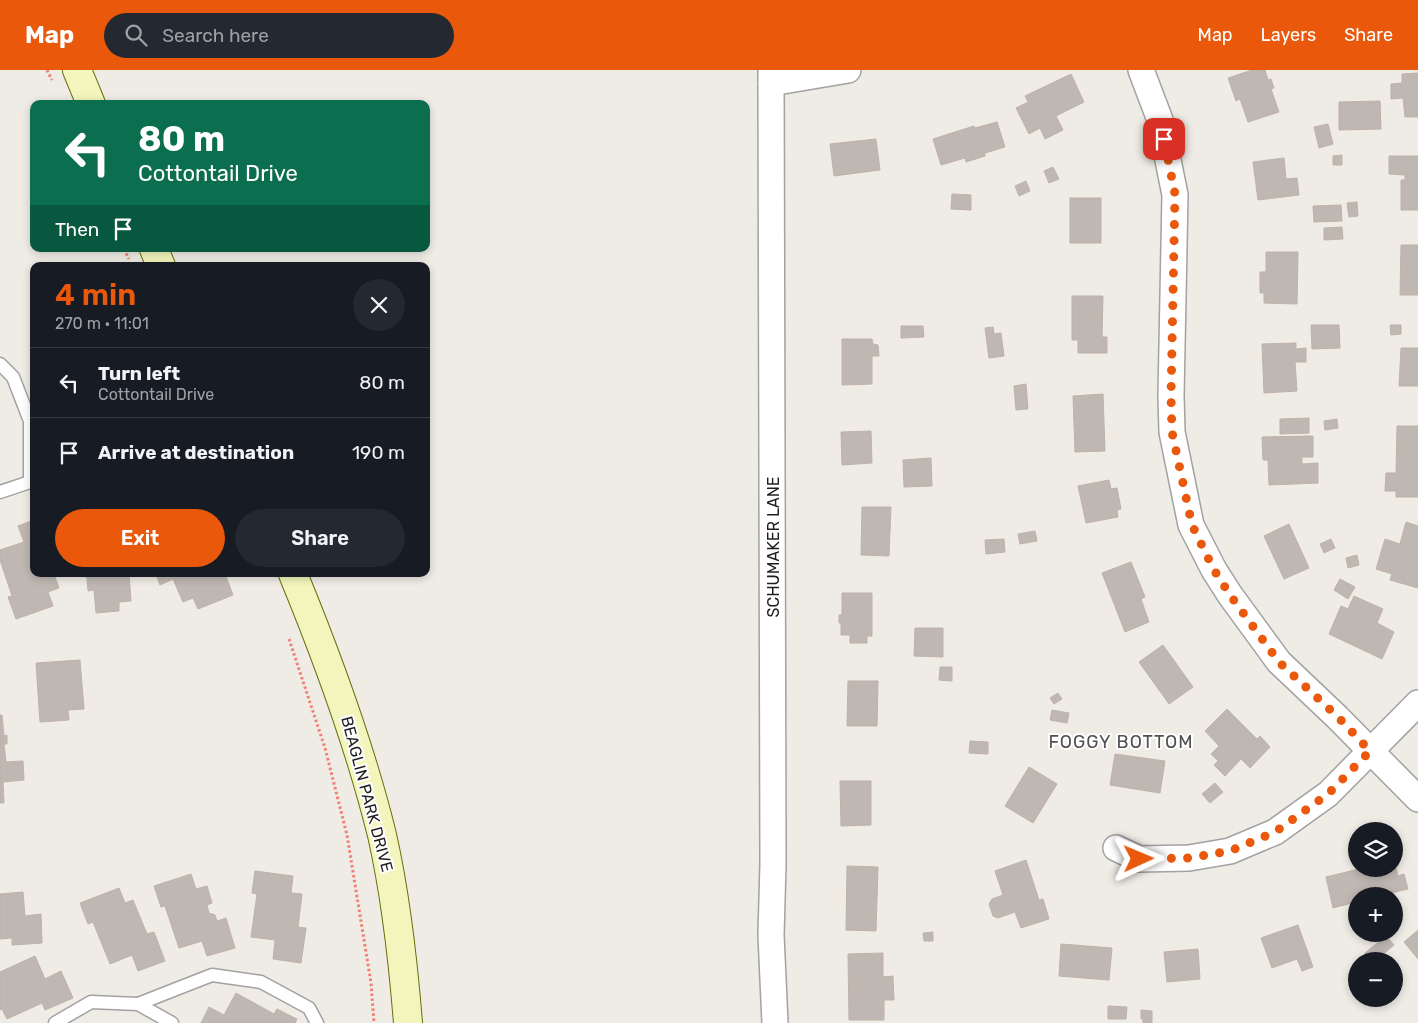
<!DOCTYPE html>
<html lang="en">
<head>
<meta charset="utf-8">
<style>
	body { margin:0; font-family:Rubik,sans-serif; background:#242831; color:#f1f3f6; height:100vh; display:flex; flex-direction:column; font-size:19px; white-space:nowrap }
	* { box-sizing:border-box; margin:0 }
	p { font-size:16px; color:#9ea1a6 }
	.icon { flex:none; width:28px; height:28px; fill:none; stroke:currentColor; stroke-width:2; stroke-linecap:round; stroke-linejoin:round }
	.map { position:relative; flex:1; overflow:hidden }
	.details { position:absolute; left:30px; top:192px; width:400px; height:315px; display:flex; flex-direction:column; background:#171b24; border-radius:10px; box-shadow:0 2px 8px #0003 }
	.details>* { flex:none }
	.banner { position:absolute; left:30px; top:30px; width:400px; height:152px; border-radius:10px; box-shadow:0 2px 8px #0003; background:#0b6e4f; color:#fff; overflow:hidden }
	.buttons { position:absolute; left:1348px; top:752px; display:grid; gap:10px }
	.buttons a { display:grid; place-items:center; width:55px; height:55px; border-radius:50%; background:#171b24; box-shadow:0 2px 8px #0003; font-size:25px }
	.pin { position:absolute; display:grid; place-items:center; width:42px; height:42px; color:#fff; margin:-21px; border-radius:10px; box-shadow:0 2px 8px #0006 }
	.me { position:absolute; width:55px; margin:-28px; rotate:89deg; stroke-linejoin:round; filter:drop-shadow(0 0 4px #0008) }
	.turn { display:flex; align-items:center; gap:18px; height:105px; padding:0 25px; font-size:22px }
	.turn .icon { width:65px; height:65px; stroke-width:2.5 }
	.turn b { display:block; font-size:35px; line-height:42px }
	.then { display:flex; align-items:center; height:48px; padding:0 25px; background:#0003; gap:10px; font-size:19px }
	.round { display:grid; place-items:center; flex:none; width:52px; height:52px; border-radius:26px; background:#242831 }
	.summary { display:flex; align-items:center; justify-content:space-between; height:85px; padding:0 25px }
	h1 { font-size:30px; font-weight:600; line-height:38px; color:#ea580c }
	.primary-button { display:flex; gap:10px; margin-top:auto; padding:10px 25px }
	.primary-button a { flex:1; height:58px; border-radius:30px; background:#ea580c; color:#fff; font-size:20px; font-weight:600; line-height:58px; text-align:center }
	.primary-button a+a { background:#242831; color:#f1f3f6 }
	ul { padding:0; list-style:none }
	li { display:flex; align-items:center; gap:15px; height:70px; padding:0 25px; border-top:1px solid #363941 }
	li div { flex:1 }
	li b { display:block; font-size:19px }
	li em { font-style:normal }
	header { display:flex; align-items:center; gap:30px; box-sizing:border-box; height:70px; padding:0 25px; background:#ea580c; color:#fff }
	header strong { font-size:24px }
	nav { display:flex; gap:28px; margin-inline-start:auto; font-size:18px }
	.search { width:350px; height:45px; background:#242831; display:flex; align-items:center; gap:12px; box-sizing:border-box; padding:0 18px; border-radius:28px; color:#9ea1a6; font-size:19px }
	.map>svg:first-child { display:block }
</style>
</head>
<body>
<header>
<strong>Map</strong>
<div class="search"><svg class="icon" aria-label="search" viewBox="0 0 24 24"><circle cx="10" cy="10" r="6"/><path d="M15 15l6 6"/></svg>Search here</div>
<nav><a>Map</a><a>Layers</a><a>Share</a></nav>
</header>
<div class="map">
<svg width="1418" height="953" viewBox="0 0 1418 953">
	<rect width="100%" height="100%" fill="#efebe5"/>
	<g fill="#bfb7b2" stroke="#bfb2a8">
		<polygon points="1252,0 1265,0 1268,10 1271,9 1274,18 1271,19 1279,42 1248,52 1240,29 1236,31 1228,8"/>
		<polygon points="1418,3 1418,47 1405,47 1403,28 1391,29 1391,14 1402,13 1402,4"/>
		<polygon points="1071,4 1084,32 1056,46 1063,60 1045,69 1040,58 1029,64 1016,38 1028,32 1025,26"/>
		<polygon points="1380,31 1381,59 1339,60 1339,32"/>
		<polygon points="997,52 1005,77 985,83 985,86 966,92 965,88 941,95 933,69 974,56 975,58"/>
		<polygon points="1328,54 1333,74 1319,78 1314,57"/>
		<polygon points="876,69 880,100 834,106 830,74"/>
		<polygon points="1342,85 1342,95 1333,95 1333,86"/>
		<polygon points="1389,86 1418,86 1418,140 1401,140 1401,110 1405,110 1405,105 1389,104"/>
		<polygon points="1284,88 1286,109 1297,108 1299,125 1258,130 1253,92"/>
		<polygon points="1053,97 1059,109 1049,113 1044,101"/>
		<polygon points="1026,111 1030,121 1019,126 1015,116"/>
		<polygon points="952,124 971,125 971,140 951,139"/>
		<rect x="1070" y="128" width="31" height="45"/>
		<polygon points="1357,132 1358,146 1349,147 1347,133"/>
		<polygon points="1341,135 1342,151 1314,152 1313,136"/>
		<polygon points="1342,157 1343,169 1324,170 1324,158"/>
		<polygon points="1401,175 1418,175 1418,225 1400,225"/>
		<polygon points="1266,182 1298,182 1297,234 1264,233 1264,223 1260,223 1260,202 1266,202"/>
		<polygon points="1072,226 1103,226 1102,267 1107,267 1107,283 1078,283 1078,270 1072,270"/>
		<polygon points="1311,255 1339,255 1340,278 1312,279"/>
		<polygon points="1390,255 1401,255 1401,264 1391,265"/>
		<polygon points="901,256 923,256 924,267 901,268"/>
		<polygon points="993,257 994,264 1001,263 1004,286 989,288 985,258"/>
		<polygon points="842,269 872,269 873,274 878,275 879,286 872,286 872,314 842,315"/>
		<polygon points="1296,273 1296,279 1306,278 1306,292 1295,292 1297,321 1264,323 1262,274"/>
		<polygon points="1401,278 1418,278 1418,316 1399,316"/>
		<polygon points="1026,314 1028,339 1016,340 1014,316"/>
		<polygon points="1103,324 1105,381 1075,382 1073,326"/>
		<polygon points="1309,348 1309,363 1280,364 1280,349"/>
		<polygon points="1337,349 1338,358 1325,360 1324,351"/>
		<polygon points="1397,356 1418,356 1418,427 1396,427 1396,421 1385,421 1386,403 1396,403"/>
		<polygon points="871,361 872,393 842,395 841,362"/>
		<polygon points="1313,366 1313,387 1302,387 1302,394 1318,393 1318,413 1269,415 1268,390 1263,390 1262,367"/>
		<polygon points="931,388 932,416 904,417 903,390"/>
		<polygon points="1109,410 1111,419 1117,418 1121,439 1117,440 1118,447 1086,453 1078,416"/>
		<polygon points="862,437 891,437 889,486 861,485"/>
		<polygon points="34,450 34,504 54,504 59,518 48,522 53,536 16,549 8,527 12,526 0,490 0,480 24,472 18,456"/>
		<polygon points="1406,452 1418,456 1418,518 1390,510 1392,504 1376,499 1385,469 1400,474"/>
		<polygon points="1289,454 1309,498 1284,509 1264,466"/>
		<polygon points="1035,461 1037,471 1020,474 1018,464"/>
		<polygon points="1004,469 1005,482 986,484 985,470"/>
		<polygon points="1331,469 1335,478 1324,483 1320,474"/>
		<polygon points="1357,485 1359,495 1348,498 1346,488"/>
		<polygon points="1131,492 1145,527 1141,529 1149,552 1125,562 1102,503"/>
		<polygon points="84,504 129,504 131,531 119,532 119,541 96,543 94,520 88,521 87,507 85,507"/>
		<polygon points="156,504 225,504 233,525 198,539 193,528 183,532 173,509 160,515"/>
		<polygon points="1340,509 1355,517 1348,529 1334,520"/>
		<polygon points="842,523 872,523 872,566 867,566 867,573 850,573 850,565 841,565 841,553 839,553 839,545 842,545"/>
		<polygon points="1354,526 1383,539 1377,553 1394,562 1382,589 1329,564 1341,536 1348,539"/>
		<polygon points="915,558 943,558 943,587 914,586"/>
		<polygon points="1163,575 1193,617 1169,634 1139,592"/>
		<polygon points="80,590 84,639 68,640 69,650 40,652 36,593"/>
		<polygon points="940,597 952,597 952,611 939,610"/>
		<polygon points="848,611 878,611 877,656 847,656"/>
		<polygon points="1058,623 1062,629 1054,634 1050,628"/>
		<polygon points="1227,639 1257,669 1260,666 1270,677 1250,698 1241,689 1225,706 1214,695 1218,691 1211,684 1219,676 1205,661"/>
		<polygon points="1052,640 1069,643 1067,653 1050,650"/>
		<polygon points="0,645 2,645 4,666 7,665 7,674 4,674 6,692 23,691 24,710 3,712 4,733 0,733"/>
		<polygon points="970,671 988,672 988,684 969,683"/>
		<polygon points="1115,684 1165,691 1160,723 1110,715"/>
		<polygon points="1029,697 1057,714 1033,753 1005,736"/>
		<polygon points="840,711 871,711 871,755 841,756"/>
		<polygon points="1215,713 1223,722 1210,733 1202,724"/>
		<polygon points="1026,790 1039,830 1043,829 1049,849 1021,858 1015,842 998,848 993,846 989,834 992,829 1003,825 995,801"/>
		<polygon points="1394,790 1398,806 1404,804 1408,819 1379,826 1356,826 1356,832 1333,838 1326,807 1359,799 1394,799"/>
		<polygon points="847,796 878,797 876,861 846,860"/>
		<polygon points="255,801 293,806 291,823 302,824 298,857 306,858 301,893 273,889 275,870 251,867 257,824 252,823"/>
		<polygon points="191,804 196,819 207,816 212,833 207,835 209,843 215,845 217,851 226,848 235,878 207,886 202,871 179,878 165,836 161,837 154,816"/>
		<polygon points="119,818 125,833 133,830 147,864 154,862 165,891 138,901 132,885 110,894 93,852 88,854 80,833"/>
		<polygon points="23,822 25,846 41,844 42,873 12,875 12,868 0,869 0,824"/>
		<polygon points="1298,855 1313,897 1302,901 1297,889 1272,898 1261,868"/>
		<polygon points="1418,860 1418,889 1404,872"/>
		<polygon points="933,862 933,871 924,871 923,863"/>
		<polygon points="1386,866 1394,875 1375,891 1372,891 1365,883"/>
		<polygon points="1061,874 1112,878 1109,910 1059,906"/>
		<polygon points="1198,879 1200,909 1167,912 1164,882"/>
		<polygon points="883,883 883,907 893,906 894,930 884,930 884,950 849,950 848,884"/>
		<polygon points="35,886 45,909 61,901 73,928 45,940 42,933 7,949 2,939 0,940 0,902"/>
		<polygon points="236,923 274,944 277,939 297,949 295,953 201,953 209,937 224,945"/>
		<polygon points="1108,936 1127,937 1126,949 1108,949"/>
		<polygon points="1141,940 1152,941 1152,953 1143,953 1143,949 1141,949"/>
	</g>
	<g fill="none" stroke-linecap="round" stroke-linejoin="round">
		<g stroke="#a2a2a2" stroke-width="15">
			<g id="lane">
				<polyline points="0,294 13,307 30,351 30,412"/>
				<polyline points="0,422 30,412 34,413"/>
				<polyline points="138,934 212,905 261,912 309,938 317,953"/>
				<polyline points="55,953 91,932 138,934 172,953"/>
			</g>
		</g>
		<g stroke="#a2a2a2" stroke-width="28">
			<g id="street">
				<polyline points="771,0 773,794 771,865 775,953"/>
				<polyline points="1141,0 1160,50 1175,125 1171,326 1172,362 1191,455 1214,500 1230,525 1279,592 1337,647 1418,729"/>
				<polyline points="771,13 848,0"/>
				<polyline points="1116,778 1139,789 1189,788 1230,781 1275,762 1328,724 1418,633"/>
			</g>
		</g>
		<g stroke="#666f0c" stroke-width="30">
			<g id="secondary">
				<polyline points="77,0 91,34"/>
				<polyline points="154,179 161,196"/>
				<path d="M 293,504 C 328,589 360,676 382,765 C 396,827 403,890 408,953"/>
			</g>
		</g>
		<g stroke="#f17f74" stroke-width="3" stroke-dasharray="2.5 2.5" stroke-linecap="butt">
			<polyline points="47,0 52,10"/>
			<polyline points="124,179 129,189"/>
			<polyline points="289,569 325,678 347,765 371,913 374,953"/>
		</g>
		<use href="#lane" stroke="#fff" stroke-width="12"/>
		<use href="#street" stroke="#fff" stroke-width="25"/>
		<use href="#secondary" stroke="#f3f5bc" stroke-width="28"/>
	</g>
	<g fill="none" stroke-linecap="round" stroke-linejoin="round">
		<polyline stroke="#ea580c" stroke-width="9" stroke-dasharray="0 16.2" points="1139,789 1189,788 1230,781 1275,762 1328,724 1370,681 1338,647 1279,592 1230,525 1214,500 1192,455 1172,362 1171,326 1175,124 1164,69"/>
	</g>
	<g text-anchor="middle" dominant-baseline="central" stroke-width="4" stroke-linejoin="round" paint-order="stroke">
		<g font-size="16" fill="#1e1e1e" stroke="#fff">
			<text transform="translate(773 477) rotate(-90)">SCHUMAKER LANE</text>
			<text transform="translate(367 724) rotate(75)">BEAGLIN PARK DRIVE</text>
		</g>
		<g font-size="18" letter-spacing="1" fill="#515151" stroke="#fff">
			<text x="1121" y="672">FOGGY BOTTOM</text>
		</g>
	</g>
</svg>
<div class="buttons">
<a><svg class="icon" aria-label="layers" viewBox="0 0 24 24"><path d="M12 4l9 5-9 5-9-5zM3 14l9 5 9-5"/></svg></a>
<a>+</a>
<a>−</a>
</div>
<div class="pin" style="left:1164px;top:69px;background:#d93025"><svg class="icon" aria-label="arrive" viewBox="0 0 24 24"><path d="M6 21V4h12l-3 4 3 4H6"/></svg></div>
<svg class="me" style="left:1139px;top:789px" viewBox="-20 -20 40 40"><path d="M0-17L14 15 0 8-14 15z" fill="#ea580c" stroke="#fff" stroke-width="4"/></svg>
<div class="banner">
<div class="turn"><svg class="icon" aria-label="left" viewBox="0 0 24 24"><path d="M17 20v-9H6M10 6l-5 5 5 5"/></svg><div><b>80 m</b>Cottontail Drive</div></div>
<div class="then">Then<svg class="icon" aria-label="arrive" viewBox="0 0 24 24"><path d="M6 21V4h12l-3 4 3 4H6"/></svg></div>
</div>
<section class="details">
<div class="summary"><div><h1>4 min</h1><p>270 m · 11:01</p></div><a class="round"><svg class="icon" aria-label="close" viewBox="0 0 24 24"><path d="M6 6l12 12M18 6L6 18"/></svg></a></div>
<ul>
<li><svg class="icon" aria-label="left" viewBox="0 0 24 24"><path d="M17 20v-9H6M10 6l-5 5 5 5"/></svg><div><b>Turn left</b><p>Cottontail Drive</p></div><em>80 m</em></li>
<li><svg class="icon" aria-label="arrive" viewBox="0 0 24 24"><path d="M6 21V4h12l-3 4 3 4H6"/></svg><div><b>Arrive at destination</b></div><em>190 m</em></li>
</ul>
<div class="primary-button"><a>Exit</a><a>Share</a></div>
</section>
</div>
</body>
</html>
